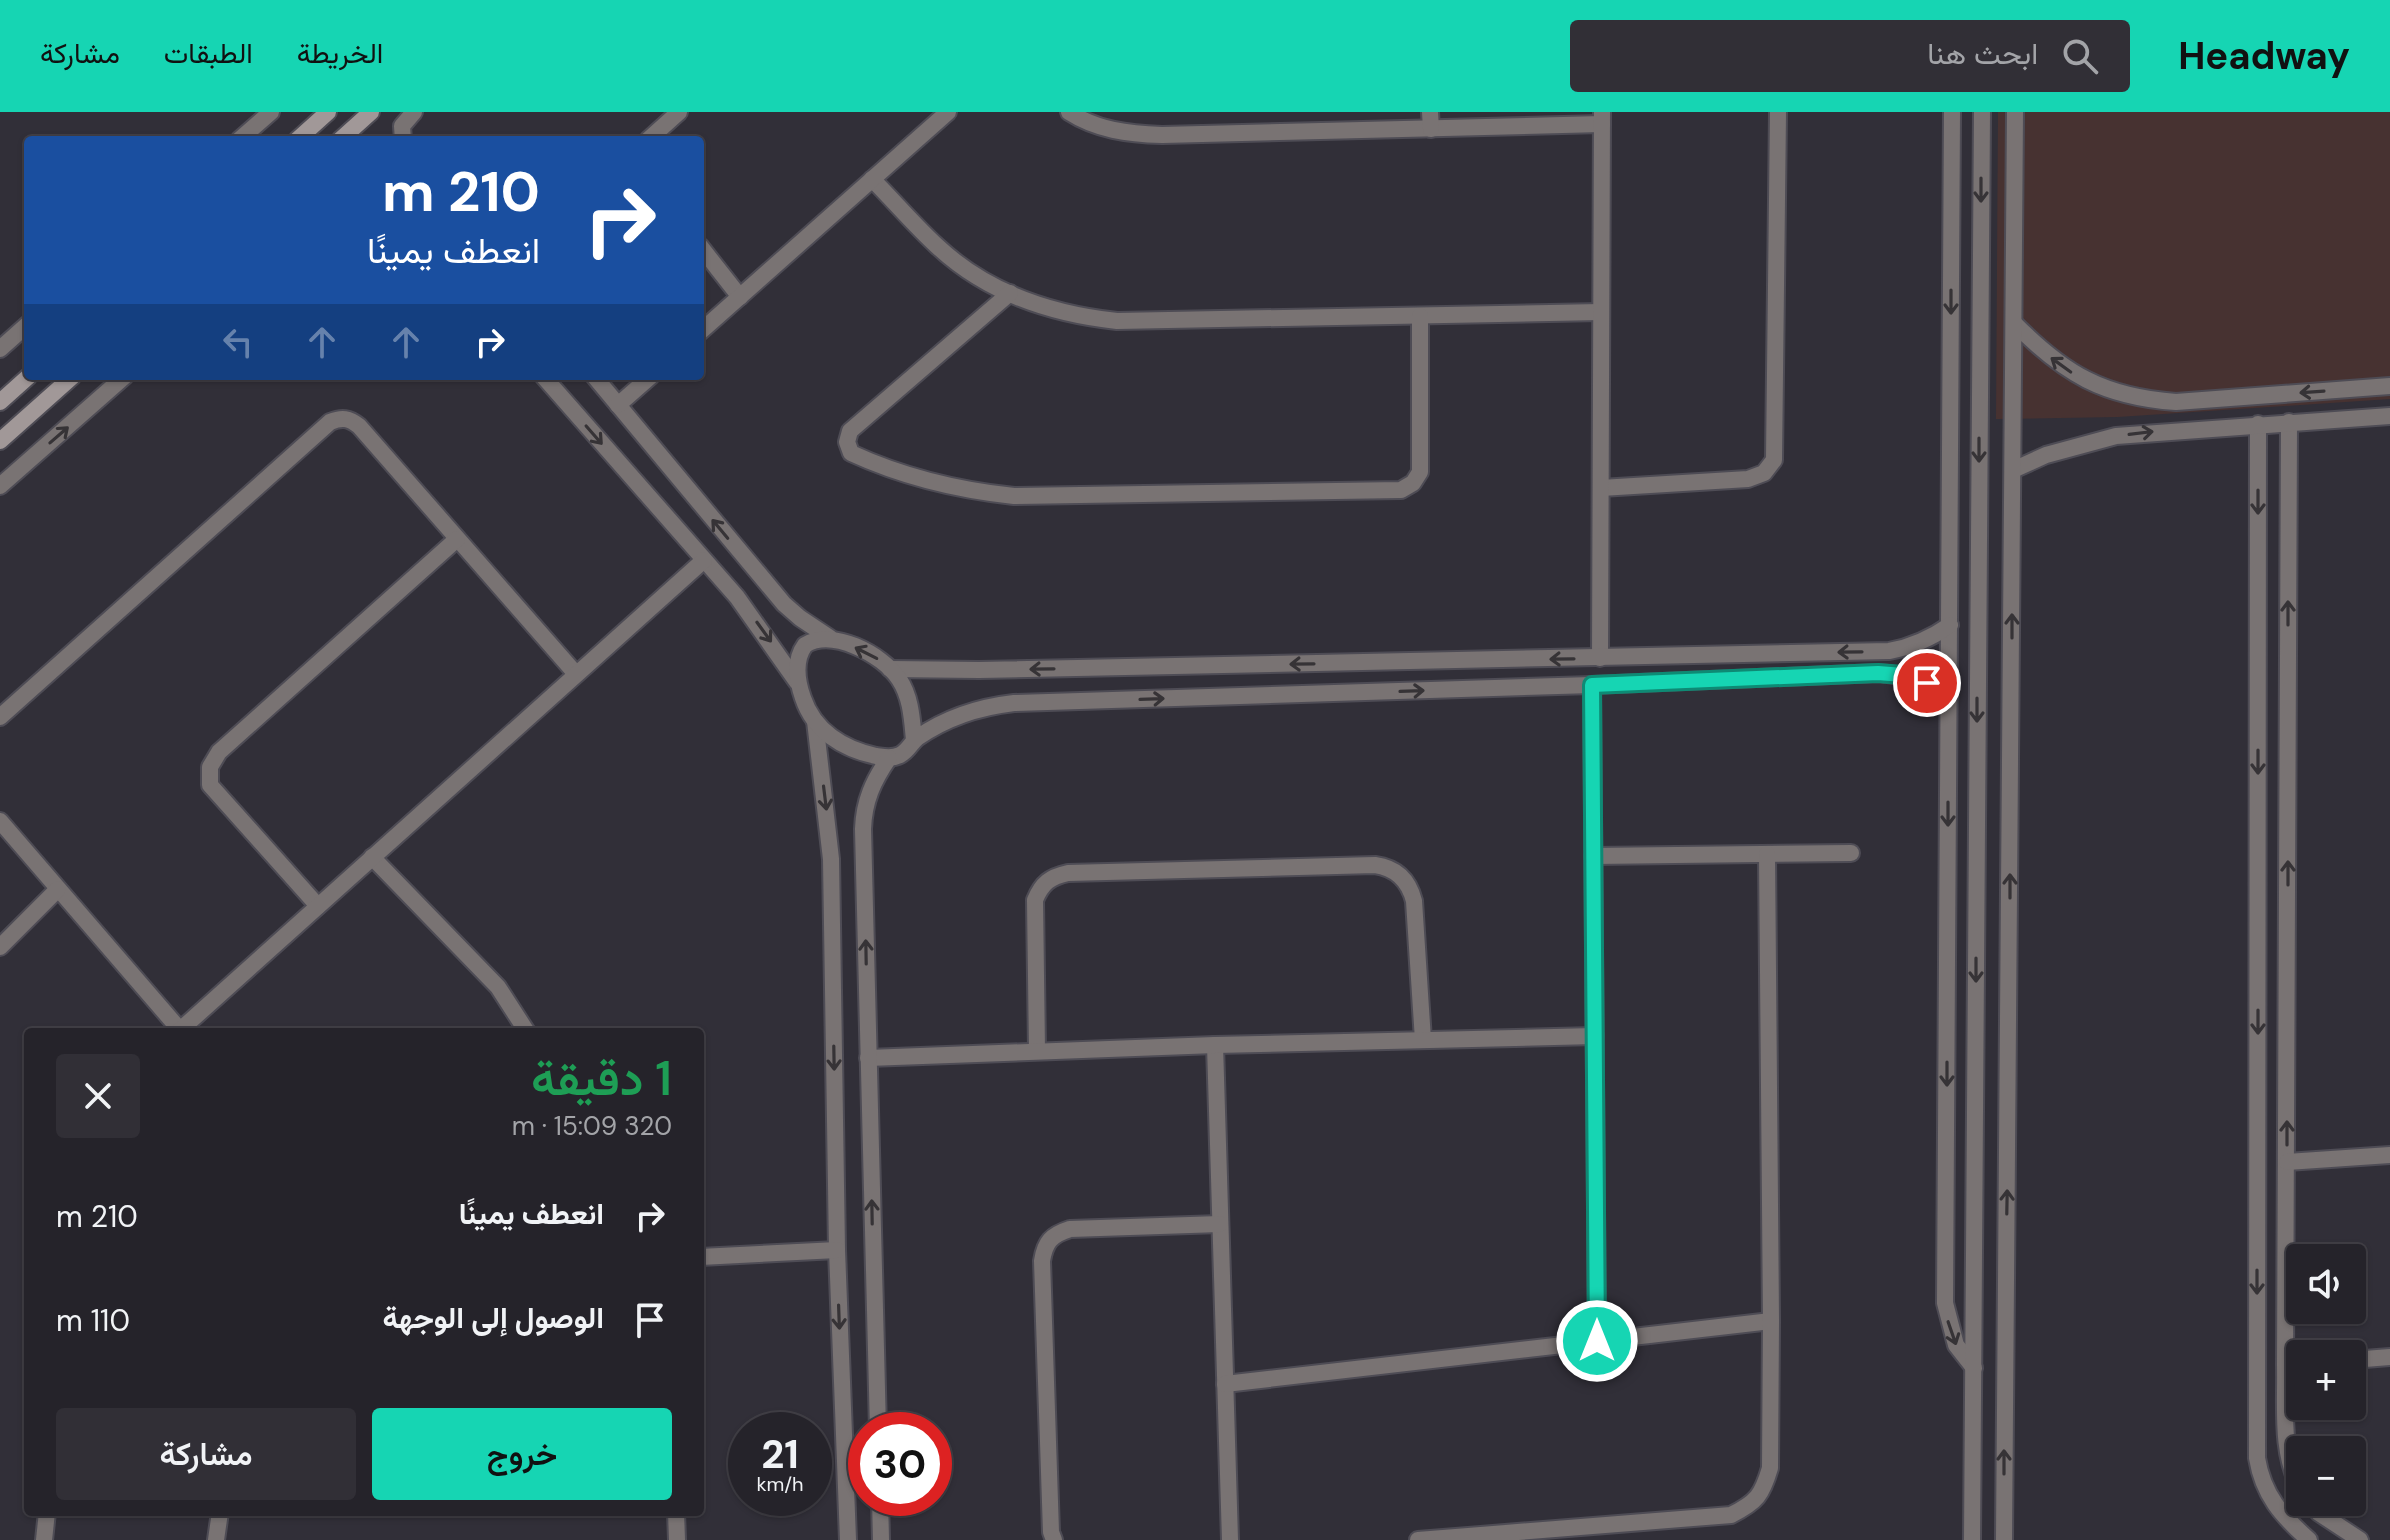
<!DOCTYPE html>
<html lang="ar">
<head>
<meta charset="utf-8">
<style>
	body { margin:0; font-family:"DM Sans",Vazirmatn,sans-serif; background:#312f36; color:#f1f3f6; direction:rtl; height:100vh; display:flex; flex-direction:column; font-size:30px; white-space:nowrap }
	* { box-sizing:border-box; margin:0 }
	p { font-size:26px; color:#a3a4a8 }
	.icon { flex:none; width:44px; height:44px; fill:none; stroke:currentColor; stroke-width:2; stroke-linecap:round; stroke-linejoin:round }
	.map { position:relative; flex:1; overflow:hidden; direction:ltr }
	.panel { position:absolute; left:24px; top:916px; width:680px; height:488px; display:flex; flex-direction:column; background:#25232a; border-radius:8px; box-shadow:0 2px 6px #0004,0 0 0 2px #424047; direction:rtl }
	.panel>* { flex:none }
	.top-card { position:absolute; left:24px; top:24px; width:680px; height:244px; border-radius:8px; box-shadow:0 2px 6px #0004,0 0 0 2px #424047; direction:rtl; background:#1a4fa0; color:#fff; overflow:hidden }
	.tools { position:absolute; left:2286px; top:1132px; display:grid; gap:16px }
	.tools a { display:grid; place-items:center; width:80px; height:80px; border-radius:8px; background:#25232a; box-shadow:0 2px 6px #0004,0 0 0 2px #424047; font-size:40px }
	.speed { position:absolute; left:728px; top:1300px; display:flex; gap:16px; font-size:40px; font-weight:700; text-align:center }
	.speed>* { display:grid; place-content:center; width:104px; height:104px; border-radius:50%; background:#25232a; box-shadow:0 2px 6px #0004,0 0 0 2px #424047; line-height:1 }
	.speed small { font-size:20px; font-weight:400 }
	.speed .limit { border:12px solid #d22; background:#fff; color:#111 }
	.pin { position:absolute; display:grid; place-items:center; width:68px; height:68px; color:#fff; margin:-34px; border:4px solid #fff; border-radius:50%; box-shadow:0 2px 8px #0007 }
	.me { position:absolute; width:88px; margin:-44px; rotate:0deg; stroke-linejoin:round; filter:drop-shadow(0 0 6px #0008) }
	.turn { display:flex; align-items:center; gap:28px; height:168px; padding:0 32px; font-size:36px }
	.turn .icon { width:104px; height:104px; stroke-width:2.5 }
	.turn b { display:block; font-size:56px; line-height:68px }
	.lanes { display:flex; align-items:center; height:76px; padding:0 32px; background:#0003; justify-content:center; gap:40px; direction:ltr }
	.lanes .off { opacity:.35 }
	.round { display:grid; place-items:center; flex:none; width:84px; height:84px; border-radius:8px; background:#312f36 }
	.head { display:flex; align-items:center; justify-content:space-between; height:136px; padding:0 32px }
	h1 { font-size:48px; font-weight:600; line-height:60px; color:#1e9e55 }
	.cta { display:flex; gap:16px; margin-top:auto; padding:16px 32px }
	.cta a { flex:1; height:92px; border-radius:8px; background:#16d5b3; color:#111; font-size:32px; font-weight:600; line-height:92px; text-align:center }
	.cta a+a { background:#312f36; color:#f1f3f6 }
	ul { padding:0; list-style:none }
	li { display:flex; align-items:center; gap:24px; height:104px; padding:0 32px }
	li div { flex:1 }
	li b { display:block; font-size:30px }
	li em { font-style:normal }
	header { display:flex; align-items:center; gap:48px; box-sizing:border-box; height:112px; padding:0 40px; background:#16d5b3; color:#111 }
	header strong { font-size:38px }
	nav { display:flex; gap:44px; margin-inline-start:auto; font-size:28px }
	.search { width:560px; height:72px; background:#312f36; display:flex; align-items:center; gap:20px; box-sizing:border-box; padding:0 28px; border-radius:8px; color:#a3a4a8; font-size:30px }
	.map>svg:first-child { display:block }
</style>
</head>
<body>
<header>
<strong>Headway</strong>
<div class="search"><svg class="icon" aria-label="search" viewBox="0 0 24 24"><circle cx="10" cy="10" r="6"/><path d="M15 15l6 6"/></svg>ابحث هنا</div>
<nav><a>الخريطة</a><a>الطبقات</a><a>مشاركة</a></nav>
</header>
<div class="map">
<svg width="2390" height="1428" viewBox="0 0 2390 1428">
	<rect width="100%" height="100%" fill="#312f38"/>
	<polygon fill="#473231" points="1998,0 2390,0 2390,287 2118,305 1996,307"/>
	<g fill="none" stroke-linecap="round" stroke-linejoin="round">
		<g stroke="#4e4c55" stroke-width="20">
			<g id="minor">
				<path d="M 1069,0 C 1097,18 1128,22 1162,23 L 1602,12"/>
				<polyline points="1430,0 1431,17"/>
				<polyline points="1952,0 1945,1191 1956,1233 1974,1256"/>
				<polyline points="239,28 271,0"/>
				<polyline points="403,28 402,14 414,0"/>
				<polyline points="648,28 679,0"/>
				<path d="M 872,67 C 894,89 914,113 937,134 C 986,180 1051,202 1117,209 L 1601,200"/>
				<polyline points="700,134 740,185"/>
				<path d="M 1010,181 L 850,319 L 847,330 L 851,341 C 903,365 957,378 1014,384 L 1401,378 L 1413,371 L 1420,360 L 1420,204"/>
				<path d="M 2014,211 C 2064,262 2104,285 2176,290 L 2390,274"/>
				<polyline points="700,220 948,0"/>
				<polyline points="0,237 28,212"/>
				<polyline points="543,264 737,485 797,570"/>
				<polyline points="594,264 784,492 800,506 830,526"/>
				<polyline points="618,293 651,264"/>
				<path d="M 2289,310 L 2285,1253 C 2286,1294 2280,1339 2300,1377"/>
				<path d="M 2258,312 L 2257,1346 C 2263,1383 2282,1404 2309,1428"/>
				<polyline points="2013,358 2046,343 2116,324 2390,304"/>
				<polyline points="0,374 125,264"/>
				<polyline points="1601,376 1748,367 1764,361 1774,348 1778,0"/>
				<polyline points="1600,546 1602,0"/>
				<path d="M 890,557 L 979,558 L 1889,539 C 1912,535 1930,527 1950,513"/>
				<polyline points="1592,573 1597,1229"/>
				<path d="M 0,605 L 330,310 C 342,305 349,306 359,314 L 576,562"/>
				<polyline points="815,609 831,747 837,1138 848,1428"/>
				<path d="M 914,628 C 912,607 911,585 899,567 C 882,542 832,516 805,533 C 794,548 797,569 803,586 C 814,619 843,637 876,644 C 884,645 892,647 900,643 C 908,639 911,631 917,626 C 947,605 979,595 1014,591 L 1592,573 L 1878,561 C 1906,563 1925,570 1949,584"/>
				<polyline points="0,709 180,918"/>
				<polyline points="1593,744 1851,741"/>
				<polyline points="372,745 498,875 527,920"/>
				<polyline points="318,794 210,673 210,655 219,640 457,427"/>
				<polyline points="0,835 58,777"/>
				<polyline points="178,920 704,448"/>
				<polyline points="1215,933 1230,1428"/>
				<path d="M 1037,939 L 1035,788 C 1042,771 1050,765 1068,761 L 1375,753 C 1397,756 1409,769 1414,789 L 1423,928"/>
				<polyline points="868,946 1215,933 1595,924"/>
				<polyline points="2287,1050 2390,1043"/>
				<polyline points="700,1145 837,1138"/>
				<polyline points="2352,1248 2390,1245"/>
				<polyline points="1225,1272 1771,1209"/>
				<path d="M 878,1318 L 863,717 C 864,689 873,669 889,646"/>
				<polyline points="880,1386 881,1428"/>
				<polyline points="2309,1390 2319,1401 2360,1428"/>
				<polyline points="676,1400 677,1428"/>
				<polyline points="44,1428 47,1400"/>
				<polyline points="216,1428 220,1400"/>
				<path d="M 1054,1428 L 1051,1420 L 1042,1149 C 1045,1130 1051,1123 1070,1117 L 1220,1112"/>
				<path d="M 1418,1428 L 1731,1403 C 1757,1390 1762,1383 1770,1356 L 1771,1209 L 1767,742"/>
			</g>
		</g>
		<g stroke="#4e4c55" stroke-width="20">
			<g id="tertiary">
				<polyline points="1972,1428 1982,0"/>
				<polyline points="2004,1428 2015,0"/>
			</g>
		</g>
		<g stroke="#4e4c55" stroke-width="20">
			<g id="secondary">
				<polyline points="297,28 328,0"/>
				<polyline points="340,28 371,0"/>
				<polyline points="0,290 29,264"/>
				<polyline points="0,329 73,264"/>
			</g>
		</g>
		<use href="#minor" stroke="#797373" stroke-width="16"/>
		<use href="#tertiary" stroke="#797373" stroke-width="16"/>
		<use href="#secondary" stroke="#a19898" stroke-width="16"/>
	</g>
	<defs><path id="oneway-shaft" d="M-6 0H5M1.5-3L5.5 0L1.5 3" fill="none" stroke-width="1.6" stroke-linecap="round" stroke-linejoin="round" transform="scale(2)"/></defs>
	<g stroke="#363336">
		<use href="#oneway-shaft" transform="translate(1981 78) rotate(90)"/>
		<use href="#oneway-shaft" transform="translate(1951 190) rotate(90)"/>
		<use href="#oneway-shaft" transform="translate(2061 253) rotate(-144)"/>
		<use href="#oneway-shaft" transform="translate(2312 280) rotate(176)"/>
		<use href="#oneway-shaft" transform="translate(2141 321) rotate(-7)"/>
		<use href="#oneway-shaft" transform="translate(59 323) rotate(-41)"/>
		<use href="#oneway-shaft" transform="translate(594 323) rotate(49)"/>
		<use href="#oneway-shaft" transform="translate(1979 338) rotate(90)"/>
		<use href="#oneway-shaft" transform="translate(2258 390) rotate(90)"/>
		<use href="#oneway-shaft" transform="translate(720 417) rotate(-130)"/>
		<use href="#oneway-shaft" transform="translate(2288 501) rotate(-90)"/>
		<use href="#oneway-shaft" transform="translate(2012 514) rotate(-90)"/>
		<use href="#oneway-shaft" transform="translate(764 520) rotate(54)"/>
		<use href="#oneway-shaft" transform="translate(1850 540) rotate(179)"/>
		<use href="#oneway-shaft" transform="translate(866 541) rotate(-153)"/>
		<use href="#oneway-shaft" transform="translate(1562 547) rotate(179)"/>
		<use href="#oneway-shaft" transform="translate(1302 552) rotate(179)"/>
		<use href="#oneway-shaft" transform="translate(1042 557) rotate(179)"/>
		<use href="#oneway-shaft" transform="translate(1412 579) rotate(-2)"/>
		<use href="#oneway-shaft" transform="translate(1152 587) rotate(-2)"/>
		<use href="#oneway-shaft" transform="translate(1977 598) rotate(90)"/>
		<use href="#oneway-shaft" transform="translate(2258 650) rotate(90)"/>
		<use href="#oneway-shaft" transform="translate(825 686) rotate(83)"/>
		<use href="#oneway-shaft" transform="translate(1948 702) rotate(90)"/>
		<use href="#oneway-shaft" transform="translate(2288 761) rotate(-90)"/>
		<use href="#oneway-shaft" transform="translate(2010 774) rotate(-90)"/>
		<use href="#oneway-shaft" transform="translate(866 840) rotate(-91)"/>
		<use href="#oneway-shaft" transform="translate(1976 858) rotate(90)"/>
		<use href="#oneway-shaft" transform="translate(2258 910) rotate(90)"/>
		<use href="#oneway-shaft" transform="translate(834 946) rotate(89)"/>
		<use href="#oneway-shaft" transform="translate(1947 962) rotate(90)"/>
		<use href="#oneway-shaft" transform="translate(2287 1021) rotate(-90)"/>
		<use href="#oneway-shaft" transform="translate(2007 1090) rotate(-89)"/>
		<use href="#oneway-shaft" transform="translate(872 1100) rotate(-91)"/>
		<use href="#oneway-shaft" transform="translate(2257 1170) rotate(90)"/>
		<use href="#oneway-shaft" transform="translate(839 1205) rotate(88)"/>
		<use href="#oneway-shaft" transform="translate(1952 1221) rotate(71)"/>
		<use href="#oneway-shaft" transform="translate(2004 1350) rotate(-90)"/>
	</g>
	<g fill="none" stroke-linecap="round" stroke-linejoin="round">
		<g stroke="#0e8a74" stroke-width="20">
			<polyline id="route" points="1597,1229 1592,573 1878,561 1903,563 1927,571"/>
		</g>
		<use href="#route" stroke="#16d5b3" stroke-width="14"/>
	</g>
</svg>
<div class="tools">
<a><svg class="icon" aria-label="sound" viewBox="0 0 24 24"><path d="M4 9h4l5-4v14l-5-4H4zM17 9q2 3 0 6"/></svg></a>
<a>+</a>
<a>−</a>
</div>
<div class="speed"><div>21<small>km/h</small></div><div class="limit">30</div></div>
<div class="pin" style="left:1927px;top:571px;background:#d93025"><svg class="icon" aria-label="arrive" viewBox="0 0 24 24"><path d="M6 21V4h12l-3 4 3 4H6"/></svg></div>
<svg class="me" style="left:1597px;top:1229px" viewBox="-20 -20 40 40"><circle r="17" fill="#16d5b3" stroke="#fff" stroke-width="3"/><path d="M0-11L8 9 0 5-8 9z" fill="#fff"/></svg>
<div class="top-card">
<div class="turn"><svg class="icon" aria-label="right" viewBox="0 0 24 24"><path d="M7 20v-9h11M14 6l5 5-5 5"/></svg><div><b>210 m</b>انعطف يمينًا</div></div>
<div class="lanes"><svg class="icon off" aria-label="left" viewBox="0 0 24 24"><path d="M17 20v-9H6M10 6l-5 5 5 5"/></svg><svg class="icon off" aria-label="ahead" viewBox="0 0 24 24"><path d="M12 20V5M6 11l6-6 6 6"/></svg><svg class="icon off" aria-label="ahead" viewBox="0 0 24 24"><path d="M12 20V5M6 11l6-6 6 6"/></svg><svg class="icon" aria-label="right" viewBox="0 0 24 24"><path d="M7 20v-9h11M14 6l5 5-5 5"/></svg></div>
</div>
<section class="panel">
<div class="head"><div><h1>1 دقيقة</h1><p>320 m · 15:09</p></div><a class="round"><svg class="icon" aria-label="close" viewBox="0 0 24 24"><path d="M6 6l12 12M18 6L6 18"/></svg></a></div>
<ul>
<li><svg class="icon" aria-label="right" viewBox="0 0 24 24"><path d="M7 20v-9h11M14 6l5 5-5 5"/></svg><div><b>انعطف يمينًا</b></div><em>210 m</em></li>
<li><svg class="icon" aria-label="arrive" viewBox="0 0 24 24"><path d="M6 21V4h12l-3 4 3 4H6"/></svg><div><b>الوصول إلى الوجهة</b></div><em>110 m</em></li>
</ul>
<div class="cta"><a>خروج</a><a>مشاركة</a></div>
</section>
</div>
</body>
</html>
